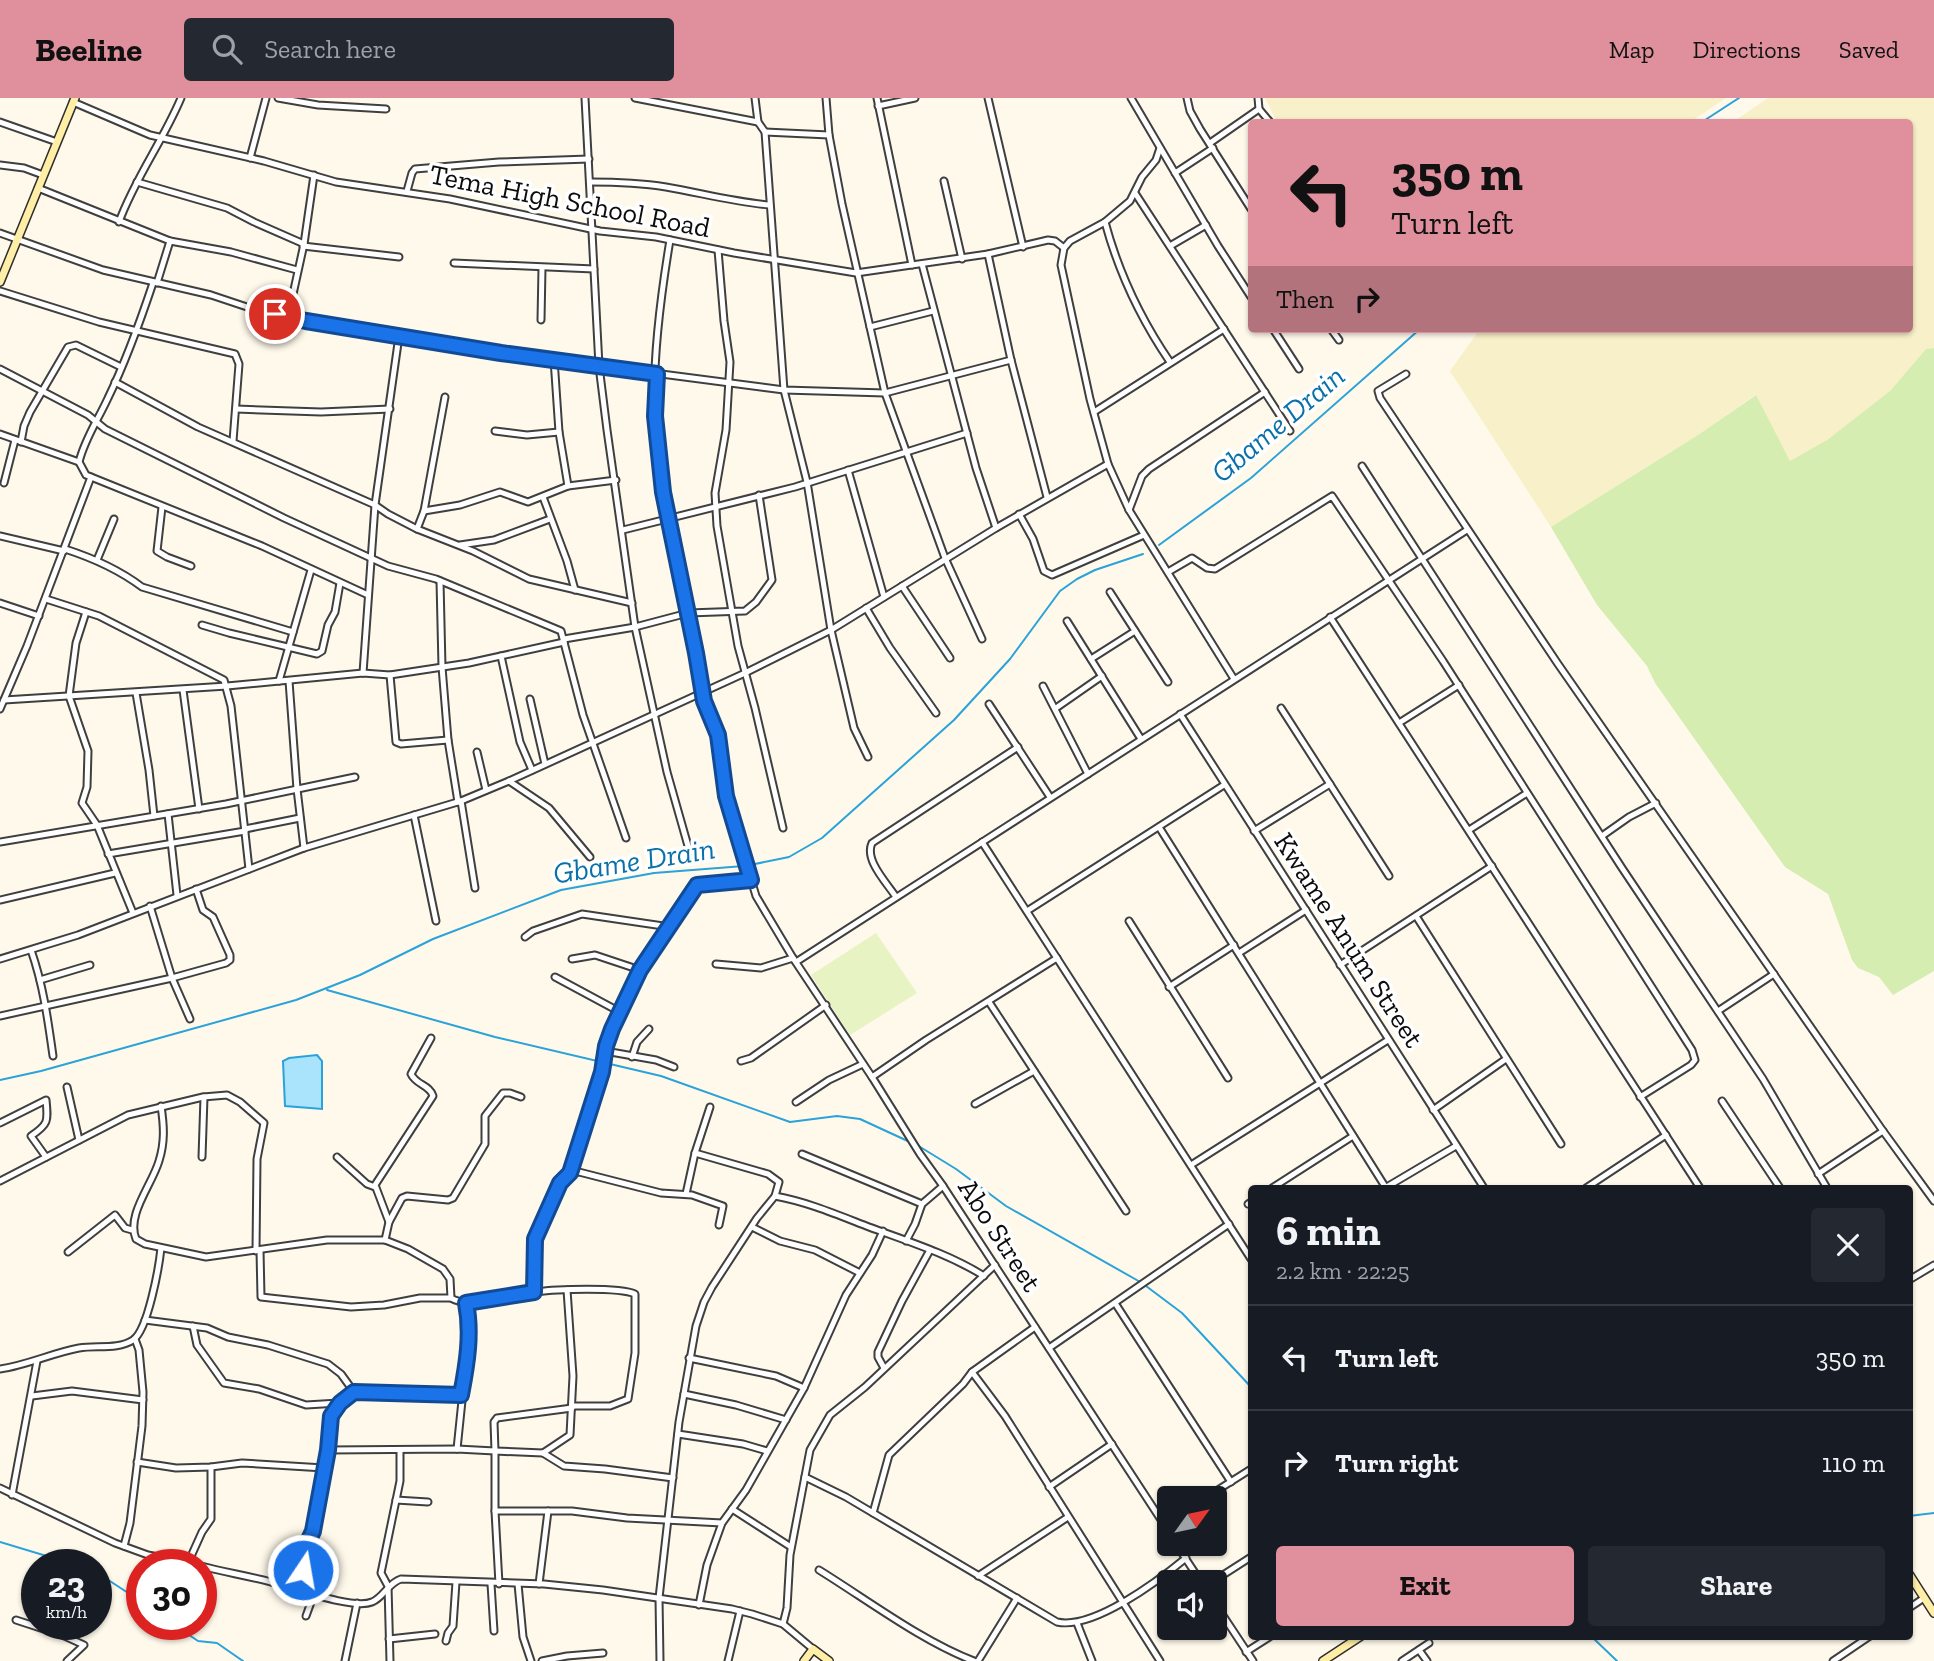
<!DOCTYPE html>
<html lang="en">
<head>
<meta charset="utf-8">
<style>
	body { margin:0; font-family:"Zilla Slab",serif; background:#242831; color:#f1f3f6; height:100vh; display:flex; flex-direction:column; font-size:26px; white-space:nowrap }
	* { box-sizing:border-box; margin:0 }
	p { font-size:23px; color:#9ea1a6 }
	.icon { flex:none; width:38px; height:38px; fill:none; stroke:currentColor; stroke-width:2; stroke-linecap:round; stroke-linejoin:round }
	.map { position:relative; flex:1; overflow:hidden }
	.side { position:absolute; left:1248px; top:1087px; width:665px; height:455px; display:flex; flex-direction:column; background:#171b24; border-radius:7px; box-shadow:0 2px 5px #0004 }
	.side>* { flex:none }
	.hud { position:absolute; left:1248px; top:21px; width:665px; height:214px; border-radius:7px; box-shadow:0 2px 5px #0004; background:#df909c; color:#111; overflow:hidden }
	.needle { width:46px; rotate:57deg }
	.buttons { position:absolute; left:1157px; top:1388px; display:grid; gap:14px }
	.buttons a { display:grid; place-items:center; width:70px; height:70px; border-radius:7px; background:#171b24; box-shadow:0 2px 5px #0004; font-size:35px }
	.speed { position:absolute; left:21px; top:1451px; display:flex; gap:14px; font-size:35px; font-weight:700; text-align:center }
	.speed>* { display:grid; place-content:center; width:91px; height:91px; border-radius:50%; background:#171b24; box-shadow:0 2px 5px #0004; line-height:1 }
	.speed small { font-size:18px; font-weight:400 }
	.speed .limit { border:10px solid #d22; background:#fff; color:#111 }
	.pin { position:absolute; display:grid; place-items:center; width:60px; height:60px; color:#fff; margin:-30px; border:4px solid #fff; border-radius:50%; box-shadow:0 2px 7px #0007 }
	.me { position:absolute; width:77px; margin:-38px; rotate:12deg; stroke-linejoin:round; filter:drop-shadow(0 0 5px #0008) }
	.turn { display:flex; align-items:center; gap:24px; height:147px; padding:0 28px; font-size:32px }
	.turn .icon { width:91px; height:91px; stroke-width:2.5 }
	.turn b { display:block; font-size:49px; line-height:60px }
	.then { display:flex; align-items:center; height:66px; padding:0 28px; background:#0003; gap:14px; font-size:26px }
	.round { display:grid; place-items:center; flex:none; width:74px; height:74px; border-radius:7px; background:#242831 }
	.headline { display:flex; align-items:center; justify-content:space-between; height:119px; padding:0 28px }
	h1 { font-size:42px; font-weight:800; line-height:52px }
	.cta { display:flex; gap:14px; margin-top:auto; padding:14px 28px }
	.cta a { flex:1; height:80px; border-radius:7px; background:#df909c; color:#111; font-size:28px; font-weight:800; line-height:80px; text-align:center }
	.cta a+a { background:#242831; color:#f1f3f6 }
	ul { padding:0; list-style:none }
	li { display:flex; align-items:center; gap:21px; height:105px; padding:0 28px; border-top:2px solid #363941 }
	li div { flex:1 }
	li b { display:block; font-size:26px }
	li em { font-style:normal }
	header { display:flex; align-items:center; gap:42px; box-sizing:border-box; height:98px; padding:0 35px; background:#df909c; color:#111 }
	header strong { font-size:33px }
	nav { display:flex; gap:38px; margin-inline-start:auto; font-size:24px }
	.search { width:490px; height:63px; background:#242831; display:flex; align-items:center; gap:18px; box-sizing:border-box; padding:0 24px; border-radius:7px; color:#9ea1a6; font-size:26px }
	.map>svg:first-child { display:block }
</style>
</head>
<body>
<header>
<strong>Beeline</strong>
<div class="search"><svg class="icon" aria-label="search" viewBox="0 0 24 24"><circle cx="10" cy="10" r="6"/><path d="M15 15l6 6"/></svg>Search here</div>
<nav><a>Map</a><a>Directions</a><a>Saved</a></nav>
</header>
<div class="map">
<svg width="1934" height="1563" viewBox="0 0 1934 1563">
	<rect width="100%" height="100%" fill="#fff9eb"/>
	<g fill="#f8f0c8">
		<polygon points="1265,0 1726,0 1690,24 1277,24"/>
		<polygon points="1768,0 1934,0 1934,250 1926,251 1890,293 1827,342 1790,363 1755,297 1698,337 1551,429 1450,273 1480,231 1909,231 1909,24 1733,24"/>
	</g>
	<polygon fill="#d5edb1" points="1934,250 1934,873 1893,897 1879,879 1858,870 1852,862 1828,796 1785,769 1655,585 1647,568 1597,507 1551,429 1698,337 1756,297 1790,363 1827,342 1890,293 1926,251"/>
	<polygon fill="#e7f3c3" points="876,835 917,895 850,937 811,877"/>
	<polygon fill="#aae4fc" stroke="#2aa2da" stroke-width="2" points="317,957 322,963 322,1011 285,1008 283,963 289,960"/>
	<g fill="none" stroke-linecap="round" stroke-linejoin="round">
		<g stroke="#2aa2da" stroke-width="2">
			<polyline points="1702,24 1739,0"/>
			<polyline points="1159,447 1251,380 1420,231"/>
			<polyline points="750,767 789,759 822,740 954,622 1010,561 1060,493 1077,481 1095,472 1143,456"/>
			<polyline points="327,892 495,939 661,978 790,1024 837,1018 860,1021 912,1045"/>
			<polyline points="0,982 41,973 296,902 360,877 433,841 561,792 654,775 744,768"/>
			<polyline points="917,1047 956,1071 1006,1108 1142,1185 1182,1215 1251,1289"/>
			<polyline points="1909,1418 1934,1415"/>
			<polyline points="0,1444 73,1466"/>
			<polyline points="96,1474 142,1504"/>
			<polyline points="173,1526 198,1543 217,1545 243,1563"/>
			<polyline points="1591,1538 1617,1563"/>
		</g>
		<g stroke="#3f3f3f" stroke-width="9">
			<g id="street">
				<polyline points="278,0 318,7 386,11"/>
				<polyline points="585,0 599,268 607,332 635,529 667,674 690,755"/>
				<polyline points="635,0 758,24"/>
				<polyline points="755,0 758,24 765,34 784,292 807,384 831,532 854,630 868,659"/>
				<polyline points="826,0 829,37 842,106 885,295 945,460 982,541"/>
				<polyline points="877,0 912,167"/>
				<polyline points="988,0 1023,149"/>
				<polyline points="1131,0 1218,148 1251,199"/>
				<polyline points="1187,0 1190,13 1200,31 1251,111"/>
				<polyline points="1258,0 1259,11 1270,24"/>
				<polyline points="73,4 150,37 264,63 336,84 450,101 600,133 656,139 734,155 856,175 988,156 1048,142 1055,143 1064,150"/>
				<polyline points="878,8 915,0"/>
				<polyline points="0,24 57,44"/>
				<polyline points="765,34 829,37"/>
				<polyline points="1210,45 1259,11"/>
				<polyline points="1160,50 1156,62 1142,79 1130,103 1105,124 1070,143 1064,150 1061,167 1090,301 1108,366 1129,412 1234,581"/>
				<polyline points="250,60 266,0"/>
				<polyline points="0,67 24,70 43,77"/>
				<polyline points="1175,75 1213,50"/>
				<polyline points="944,83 962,161"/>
				<polyline points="137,84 227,110 254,124 304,146"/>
				<path d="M 590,84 C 615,84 641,85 666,89 C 701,95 734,104 769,107"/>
				<polyline points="38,90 170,143 231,154 297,172"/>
				<polyline points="407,93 412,75 415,71 499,64 589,61"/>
				<polyline points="1135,95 1290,333"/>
				<path d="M 119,124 C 135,80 163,43 181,0"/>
				<path d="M 1105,124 C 1119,176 1140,220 1170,264"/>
				<polyline points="0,135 103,172 211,197 253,211 306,223 501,255 784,292 885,295 1011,262"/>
				<path d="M 670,142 C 661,196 652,264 655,318 C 660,406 684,491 701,577 L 704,603 L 717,637 L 726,698 L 756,798 L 793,860 L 872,979 L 920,1056 L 943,1088 L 1169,1434"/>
				<polyline points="303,148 399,159"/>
				<polyline points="1170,148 1206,127"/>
				<polyline points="718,152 724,223 730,264 726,332 715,395 717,428 738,548 755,610 783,730"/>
				<polyline points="988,156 1011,262 1047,399"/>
				<polyline points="454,165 594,171"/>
				<polyline points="922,166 976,370 996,430"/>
				<path d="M 153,185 C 140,224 126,263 108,300 C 98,322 85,340 79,364 L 86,377 L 91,379 L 262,448 L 368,497"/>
				<polyline points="157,185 170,143"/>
				<polyline points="0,193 99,224 235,256 239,266 233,343"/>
				<polyline points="288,219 304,146 314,77"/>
				<polyline points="541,222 542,170"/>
				<polyline points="870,229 933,213"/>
				<polyline points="1273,231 1299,271"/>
				<polyline points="1331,231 1339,242"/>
				<polyline points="554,261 559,334 568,388"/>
				<polyline points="0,271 88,317 105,331 284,420 388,468 436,481 561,533 583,617 626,740"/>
				<polyline points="1406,276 1378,293 1380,300 1558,566 1883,1033 1934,1103"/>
				<polyline points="115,284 198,329 375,407 388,416 417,431 473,453 529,481 632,505"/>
				<polyline points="236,311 321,314 390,311"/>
				<polyline points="1094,314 1224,231"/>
				<polyline points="495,333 527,337 559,334"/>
				<polyline points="0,336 79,364"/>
				<polyline points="21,344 24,328 30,314 68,249 76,247 121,269"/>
				<polyline points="1362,368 1622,770 1763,981 1827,1090"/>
				<polyline points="848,372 884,499"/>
				<polyline points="4,385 15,342"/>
				<polyline points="543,399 567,463 575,492"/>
				<polyline points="162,409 157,453 167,459 191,468"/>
				<polyline points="1129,412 1142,378 1149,371 1265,294"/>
				<polyline points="424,413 460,407 500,394 528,404 568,388 616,382"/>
				<polyline points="1019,416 1033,441 1044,473 1052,477 1144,437"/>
				<polyline points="417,431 424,413 445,299"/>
				<polyline points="623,432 795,389 967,335"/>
				<polyline points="0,438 64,453"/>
				<polyline points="460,447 494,442 550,421"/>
				<path d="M 65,451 C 93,460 118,471 142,489 L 293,534"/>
				<polyline points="97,462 114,421"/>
				<polyline points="1168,474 1192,460 1207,470 1215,471 1332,398 1443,563 1692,952 1695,962 1691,967 1640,999"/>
				<polyline points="440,483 442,569 448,642 458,704"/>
				<polyline points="902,488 950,560"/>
				<polyline points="1110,494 1168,584"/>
				<polyline points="46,501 99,518 224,582 231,608 249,771"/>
				<polyline points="0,505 39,518"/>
				<polyline points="866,510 890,550 936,615"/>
				<polyline points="86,514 76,545 69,598 88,653 87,689 82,705 97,727 133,815"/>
				<polyline points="1330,519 1700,1090"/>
				<polyline points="1067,523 1141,641"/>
				<polyline points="202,527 229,535 317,556 322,553 328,527 335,514 340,485"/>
				<polyline points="564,541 635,529 688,515 745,513 756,504 772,482 759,397"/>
				<polyline points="501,558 520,644 532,672"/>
				<polyline points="1091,561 1135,533"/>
				<polyline points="363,575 375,407 399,238"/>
				<polyline points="390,577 396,644 401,646 448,642"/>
				<polyline points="279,583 311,472"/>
				<polyline points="289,583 297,691 304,750"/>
				<polyline points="1043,588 1088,676"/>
				<polyline points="183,592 199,711"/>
				<polyline points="136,595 149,672 154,718"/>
				<polyline points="530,601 545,666"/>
				<polyline points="4,602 227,588 363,575 390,577 469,565 564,544"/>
				<polyline points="989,606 1050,699"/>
				<polyline points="1056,610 1102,578"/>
				<polyline points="1281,610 1389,778"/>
				<polyline points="0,611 27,548 91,379"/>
				<polyline points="1180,616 1484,1090"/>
				<polyline points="1399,625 1459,587"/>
				<polyline points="477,654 486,692"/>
				<polyline points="509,683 549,710 590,759"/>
				<polyline points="461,703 475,790"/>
				<polyline points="168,716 177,797"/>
				<polyline points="414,717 436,823"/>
				<polyline points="1159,729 1386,1090"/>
				<polyline points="245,731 300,720"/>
				<polyline points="1469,732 1527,695"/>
				<polyline points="1254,733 1330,686"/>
				<polyline points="1602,738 1629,719 1656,705"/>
				<polyline points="0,744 226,706 355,679"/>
				<polyline points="982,744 1251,1161"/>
				<polyline points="108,756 245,733"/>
				<path d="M 896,799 C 887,785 864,762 872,745 L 1018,649"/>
				<polyline points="0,802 115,775"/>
				<polyline points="150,808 172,880 190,921"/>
				<polyline points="1027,813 1224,687"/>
				<polyline points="1416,818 1561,1046"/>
				<polyline points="1129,823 1228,980"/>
				<polyline points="525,839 533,833 582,816 670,829"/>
				<path d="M 31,852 C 43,886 48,922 53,958"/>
				<polyline points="1239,855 1306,812"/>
				<polyline points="0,861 78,837 304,750 461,703 509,683 745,575 831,532 996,430 1108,366"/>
				<polyline points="572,861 595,857 640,872"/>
				<polyline points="796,864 1467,432"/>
				<polyline points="716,866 761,870 793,860"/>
				<polyline points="1340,867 1492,768"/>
				<polyline points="555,879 620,914"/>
				<polyline points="40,882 90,867"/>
				<polyline points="1169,889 1234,847"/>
				<polyline points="989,904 1126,1113"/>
				<polyline points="1718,913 1774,876"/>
				<polyline points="0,918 172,880 226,865 230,862 230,857 213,819 203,812 196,791"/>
				<polyline points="605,953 656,962 674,969"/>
				<polyline points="632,959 637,944 649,931"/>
				<polyline points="741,963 751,960 826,907"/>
				<polyline points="872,979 926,942 1057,860"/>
				<polyline points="67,989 79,1042"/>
				<polyline points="1722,1003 1780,1090"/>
				<polyline points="796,1004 829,982 863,966"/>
				<polyline points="975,1006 1034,973"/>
				<path d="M 161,1008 C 164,1028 165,1044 159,1063 C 152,1087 126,1117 136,1141 L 145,1146 L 206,1159 L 327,1142 L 385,1142 L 408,1151 L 443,1171 L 450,1181 L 451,1200 C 469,1212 516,1197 537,1194 C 555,1191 620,1189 635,1196 L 635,1255 L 628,1301 L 610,1308 L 572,1308"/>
				<polyline points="1433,1012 1506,961"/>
				<path d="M 0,1025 L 46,1002 C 48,1023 49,1026 31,1038 L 46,1059"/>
				<polyline points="802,1056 922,1106"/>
				<polyline points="202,1059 204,999"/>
				<polyline points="337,1059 367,1086 375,1089"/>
				<polyline points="1191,1067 1388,942"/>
				<polyline points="571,1075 579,1074 661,1095 692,1097 723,1108 719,1127"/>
				<polyline points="1818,1076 1883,1033"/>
				<polyline points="0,1083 128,1017 203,999 227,997 240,1004 264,1025 257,1061 256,1153"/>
				<polyline points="1272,1090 1353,1038"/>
				<polyline points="1385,1090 1456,1048"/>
				<polyline points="1586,1090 1666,1037"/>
				<polyline points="686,1096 695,1055 710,1009"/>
				<path d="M 775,1098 C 808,1104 838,1117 869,1129 C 907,1143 949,1156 984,1178"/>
				<polyline points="1248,1106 1251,1104"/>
				<path d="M 389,1124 L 375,1087 L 433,998 C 430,987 416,987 411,976 L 431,940"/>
				<polyline points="752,1129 780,1143 815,1152 860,1175"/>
				<polyline points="385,1142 389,1124 402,1100 407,1098 448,1102 453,1100 485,1046 485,1018 503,995 510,995 521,999"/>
				<polyline points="906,1143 915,1126 922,1106 943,1088"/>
				<polyline points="260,1152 261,1199 351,1209 384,1207 420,1200 451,1200"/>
				<polyline points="68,1154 115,1117 125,1130 132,1132"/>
				<polyline points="1909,1182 1934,1167"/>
				<polyline points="534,1194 535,1141 560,1085 571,1075 602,974 606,948 612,931 640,872 697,787 751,782"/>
				<polyline points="1115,1205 1231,1384"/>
				<polyline points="145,1222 207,1230 228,1239 268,1247 328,1266 341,1276 354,1294"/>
				<polyline points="193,1228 197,1247 224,1285 259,1291 306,1307 339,1305"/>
				<polyline points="1049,1250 1229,1126"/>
				<polyline points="689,1260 776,1278 804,1290"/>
				<polyline points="884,1270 878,1259 878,1254 902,1203 930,1152"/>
				<path d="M 0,1271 C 28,1267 52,1255 79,1250 C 96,1247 118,1252 133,1242 C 148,1232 159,1169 161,1150"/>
				<polyline points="972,1274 1005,1318 1160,1563"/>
				<polyline points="684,1296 736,1307 786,1322"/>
				<polyline points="32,1298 72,1293 143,1302"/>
				<polyline points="678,1336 743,1346 767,1353"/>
				<polyline points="457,1351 469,1235 466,1205"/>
				<polyline points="328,1352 457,1351 495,1353 494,1324 497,1320 572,1310"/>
				<polyline points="543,1355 564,1368 605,1371 673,1380"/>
				<polyline points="137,1364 176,1370 211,1369 242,1365 324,1370"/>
				<path d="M 805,1379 L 846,1399 L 1057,1524 C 1093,1532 1158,1483 1186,1460"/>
				<polyline points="1049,1389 1112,1346"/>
				<polyline points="0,1390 115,1445 148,1457 195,1466"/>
				<polyline points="12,1397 37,1263"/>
				<polyline points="1205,1400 1251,1371"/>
				<polyline points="396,1402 428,1404"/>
				<polyline points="732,1411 791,1449"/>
				<polyline points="495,1413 572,1413 627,1420 722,1425"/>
				<polyline points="873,1415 889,1357 963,1286 972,1274 1035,1229"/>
				<polyline points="1176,1446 1201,1484"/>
				<polyline points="124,1448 130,1425 142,1328 143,1294 139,1252 135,1241"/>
				<polyline points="188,1465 202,1434 211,1421 211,1369"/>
				<path d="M 201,1468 C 224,1474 248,1478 271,1484 C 293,1489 352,1512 372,1504 C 384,1499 388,1485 401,1481 L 544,1486 L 603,1492 L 732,1511 L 752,1516 L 783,1526 L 813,1551"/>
				<path d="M 819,1472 C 866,1501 923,1544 974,1563"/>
				<polyline points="978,1478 1068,1419"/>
				<polyline points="1212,1484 1251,1459"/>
				<polyline points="491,1486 494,1533"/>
				<polyline points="499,1486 495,1413 495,1353 543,1355 570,1337 573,1278 567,1192"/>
				<polyline points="518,1486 523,1539 531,1563"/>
				<polyline points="539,1486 548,1413"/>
				<polyline points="301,1493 305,1451 313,1433 328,1352 331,1318 339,1305 354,1294 461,1297"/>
				<polyline points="1214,1504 1253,1563"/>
				<polyline points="699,1507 707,1467 722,1425 746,1392 804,1290 846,1197 872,1157 883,1133"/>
				<polyline points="1909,1510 1924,1500"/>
				<polyline points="306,1518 314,1496"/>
				<polyline points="16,1522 62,1537 84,1547 67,1563"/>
				<polyline points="1077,1525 1092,1563"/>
				<polyline points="783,1526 787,1510 790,1457 810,1352 830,1317 865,1289 995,1167"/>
				<polyline points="389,1541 435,1536"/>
				<polyline points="446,1543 448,1535 453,1528 456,1484"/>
				<polyline points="1419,1552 1427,1563"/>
				<polyline points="1246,1554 1271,1538"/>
				<polyline points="345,1563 357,1505"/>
				<polyline points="390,1563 388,1488 381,1475 400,1383 400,1353"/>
				<polyline points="542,1563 567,1558 603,1555"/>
				<polyline points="660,1563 659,1500 679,1324 696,1228 704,1204 712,1189 757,1120 775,1098 779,1084 768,1076 695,1055"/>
				<polyline points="728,1563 740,1513"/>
				<polyline points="978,1563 1017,1500"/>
				<polyline points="1402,1563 1429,1545"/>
				<polyline points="1833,1563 1870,1538"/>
			</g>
		</g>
		<g stroke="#2e2e2e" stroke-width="10">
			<g id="secondary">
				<polyline points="0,184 75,0"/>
				<polyline points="1909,1476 1934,1515"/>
				<polyline points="804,1563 813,1551 829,1563"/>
				<polyline points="1323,1563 1361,1538"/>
			</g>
		</g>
		<use href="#street" stroke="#fff" stroke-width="5"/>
		<use href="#secondary" stroke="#ffeea6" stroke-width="7"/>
	</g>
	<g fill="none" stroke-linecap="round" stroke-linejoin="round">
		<g stroke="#114b97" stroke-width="18">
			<path id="route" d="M 275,216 L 306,223 L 501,255 L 657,276 L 655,318 L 663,394 L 696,555 L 704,603 L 718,637 L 726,698 L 751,782 L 697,787 L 640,872 L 612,931 L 606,948 L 602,974 L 570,1075 L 560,1085 L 535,1141 L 534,1194 L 466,1205 C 472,1235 467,1266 461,1297 L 354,1294 L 340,1305 L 331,1318 L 328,1352 L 313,1433 L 305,1451 L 303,1472"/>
		</g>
		<use href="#route" stroke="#1a73e8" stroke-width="12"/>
	</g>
	<g text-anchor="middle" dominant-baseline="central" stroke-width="7" stroke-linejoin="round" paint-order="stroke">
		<g font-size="28" fill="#0c0c0c" stroke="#fff">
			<text transform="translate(570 103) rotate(11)">Tema High School Road</text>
			<text transform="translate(1349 842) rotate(57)">Kwame Anum Street</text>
			<text transform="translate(1000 1137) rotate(57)">Abo Street</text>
		</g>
		<g font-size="30" font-style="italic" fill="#0a71a8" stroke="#fff">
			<text transform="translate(1278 326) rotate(-40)">Gbame Drain</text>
			<text transform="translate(634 763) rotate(-9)">Gbame Drain</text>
		</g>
	</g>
</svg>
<div class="buttons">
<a><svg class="needle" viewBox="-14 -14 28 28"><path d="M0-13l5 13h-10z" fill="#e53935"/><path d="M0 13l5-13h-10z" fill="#9ea1a6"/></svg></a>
<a><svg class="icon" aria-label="sound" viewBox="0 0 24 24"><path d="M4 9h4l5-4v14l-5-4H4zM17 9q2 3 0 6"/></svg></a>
</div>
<div class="speed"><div>23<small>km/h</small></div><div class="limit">30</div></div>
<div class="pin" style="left:275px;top:216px;background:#d93025"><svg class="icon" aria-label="arrive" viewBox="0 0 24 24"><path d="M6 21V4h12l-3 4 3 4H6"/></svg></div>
<svg class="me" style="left:303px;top:1472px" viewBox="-20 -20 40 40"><circle r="17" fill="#1a73e8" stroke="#fff" stroke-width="3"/><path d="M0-11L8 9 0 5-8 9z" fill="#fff"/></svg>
<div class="hud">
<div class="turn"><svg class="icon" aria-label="left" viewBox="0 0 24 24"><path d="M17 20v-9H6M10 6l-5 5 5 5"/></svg><div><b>350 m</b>Turn left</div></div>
<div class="then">Then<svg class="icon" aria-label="right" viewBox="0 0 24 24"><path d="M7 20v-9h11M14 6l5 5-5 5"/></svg></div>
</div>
<section class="side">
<div class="headline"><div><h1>6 min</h1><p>2.2 km · 22:25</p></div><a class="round"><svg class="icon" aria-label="close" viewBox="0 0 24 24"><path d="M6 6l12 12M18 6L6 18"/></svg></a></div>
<ul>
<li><svg class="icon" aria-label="left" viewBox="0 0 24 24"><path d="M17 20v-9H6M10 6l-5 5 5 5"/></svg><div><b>Turn left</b></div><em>350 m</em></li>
<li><svg class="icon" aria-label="right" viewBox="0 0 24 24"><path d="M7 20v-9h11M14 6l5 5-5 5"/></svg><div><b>Turn right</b></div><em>110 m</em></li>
</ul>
<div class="cta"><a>Exit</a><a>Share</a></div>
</section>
</div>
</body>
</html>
